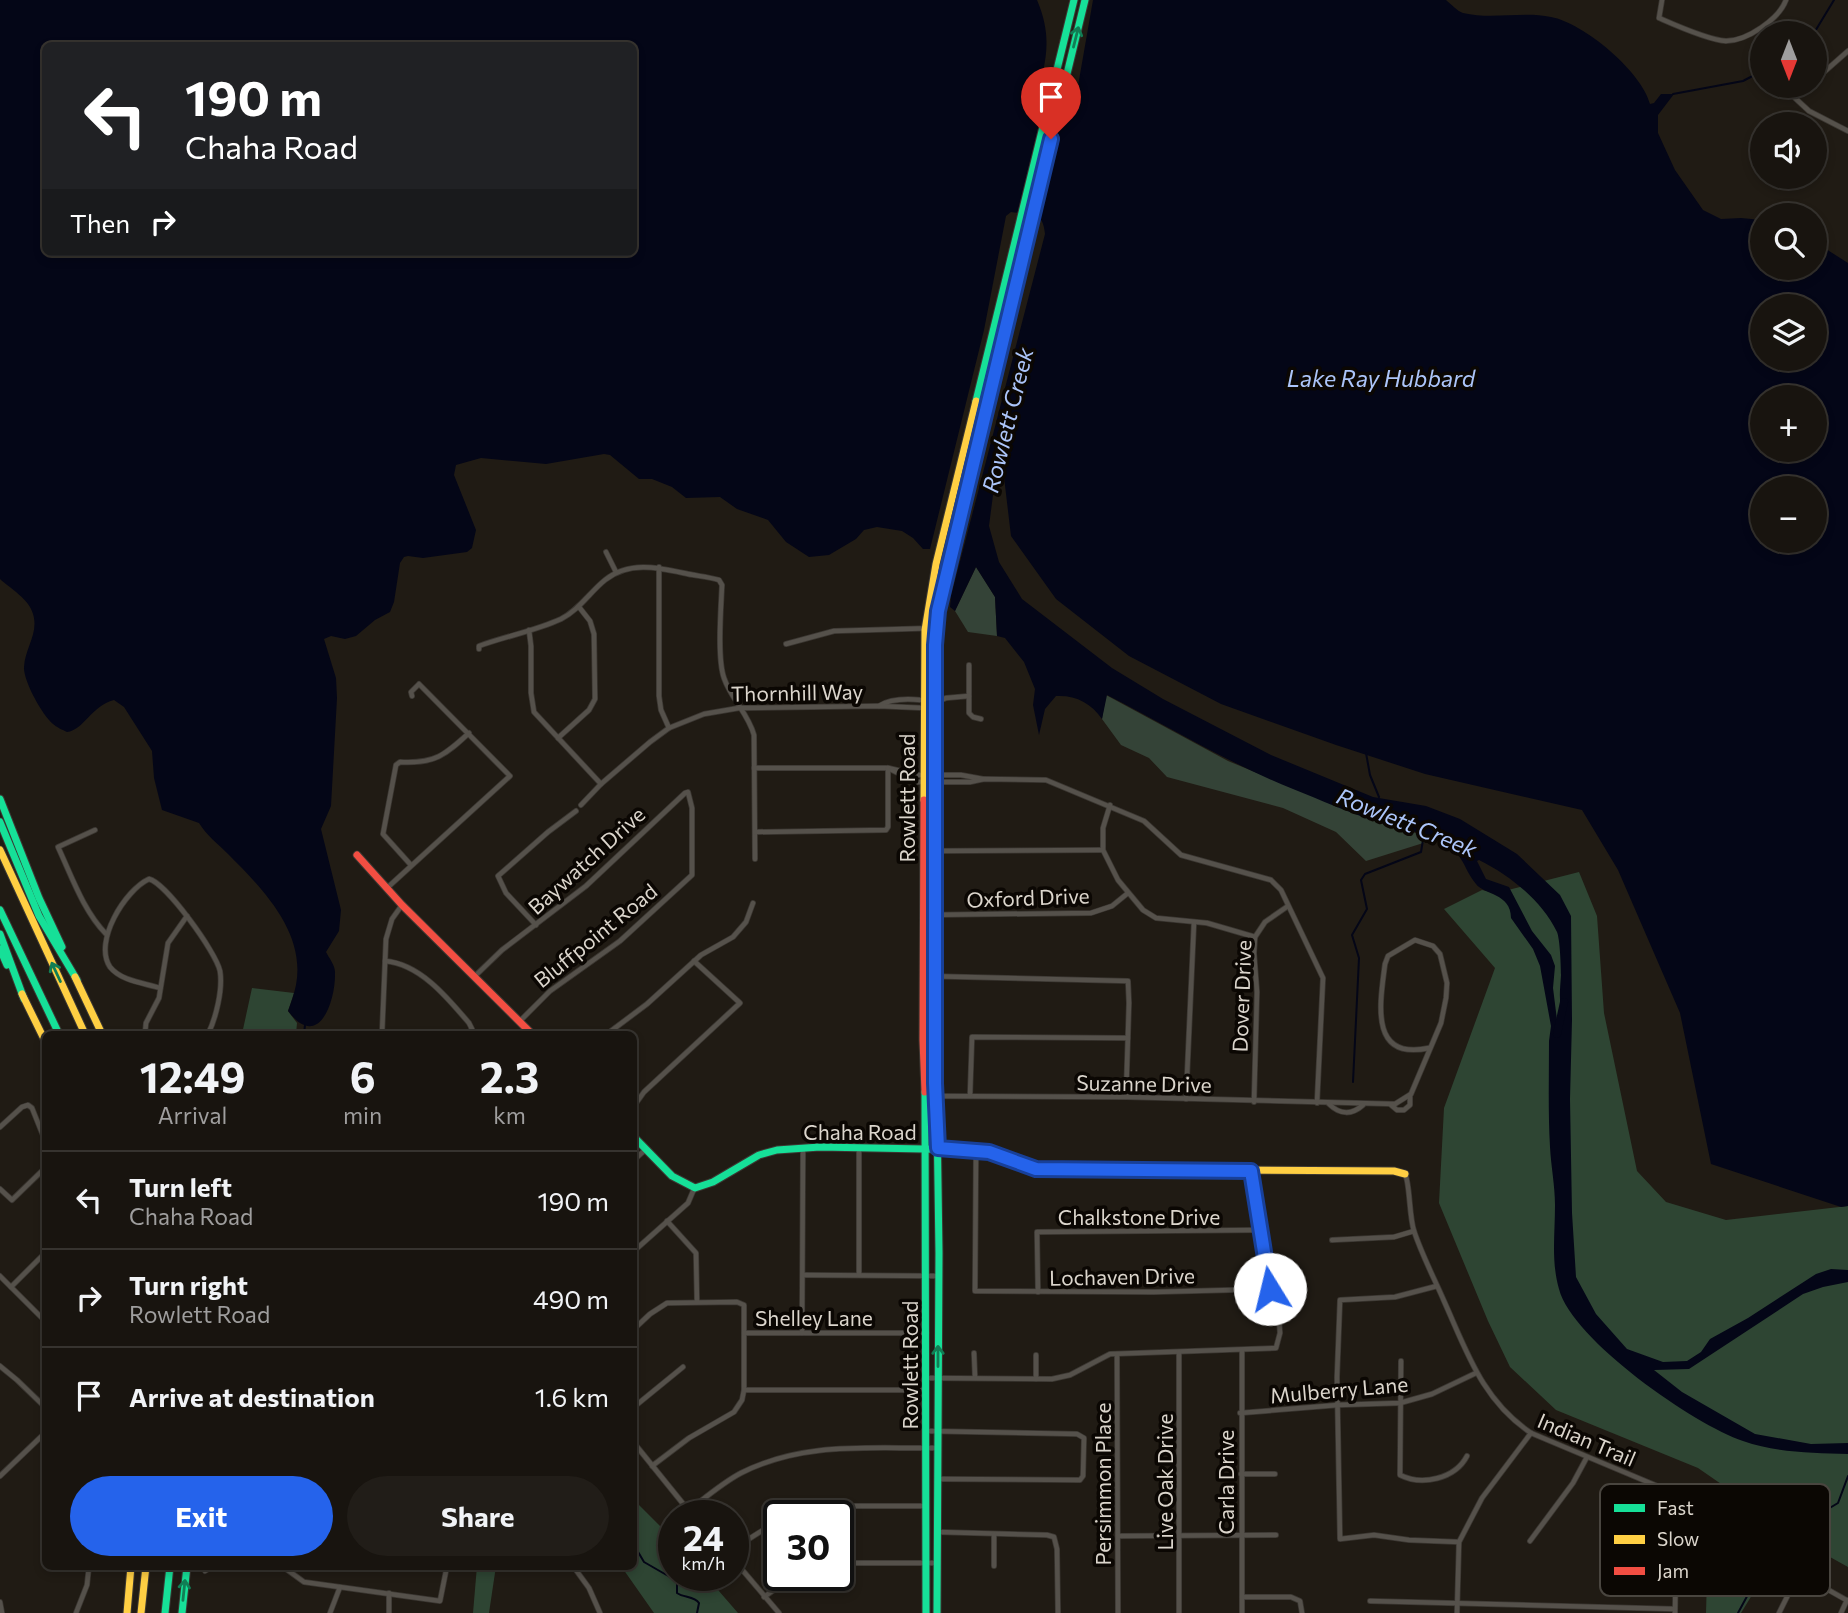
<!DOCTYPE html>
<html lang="en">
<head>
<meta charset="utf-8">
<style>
	body { margin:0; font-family:Commissioner,sans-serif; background:#211d18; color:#f1f3f6; height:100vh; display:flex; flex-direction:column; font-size:26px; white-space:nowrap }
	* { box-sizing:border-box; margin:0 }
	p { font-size:23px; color:#9f9e9e }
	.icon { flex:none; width:38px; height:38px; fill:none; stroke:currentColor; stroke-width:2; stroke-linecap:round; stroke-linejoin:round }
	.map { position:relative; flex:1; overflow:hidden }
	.drawer { position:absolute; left:42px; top:1031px; width:595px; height:539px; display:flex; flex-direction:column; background:#18140f; border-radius:10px; box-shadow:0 4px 10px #0003,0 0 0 2px #36332f }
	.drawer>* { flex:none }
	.top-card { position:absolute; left:42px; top:42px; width:595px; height:214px; border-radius:10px; box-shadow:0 4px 10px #0003,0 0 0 2px #36332f; background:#202124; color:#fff; overflow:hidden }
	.needle { width:46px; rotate:180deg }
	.buttons { position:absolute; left:1750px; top:21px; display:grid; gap:14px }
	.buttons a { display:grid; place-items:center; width:77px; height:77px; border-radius:50%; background:#18140f; box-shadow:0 4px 10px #0003,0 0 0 2px #36332f; font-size:35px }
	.speed { position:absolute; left:658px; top:1500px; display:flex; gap:14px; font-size:35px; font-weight:700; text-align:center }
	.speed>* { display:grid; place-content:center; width:91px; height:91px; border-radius:50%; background:#18140f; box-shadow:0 4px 10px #0003,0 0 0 2px #36332f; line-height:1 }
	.speed small { font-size:18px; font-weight:400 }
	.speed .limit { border:4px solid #111; border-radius:10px; background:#fff; color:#111 }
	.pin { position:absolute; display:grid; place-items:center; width:60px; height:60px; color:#fff; margin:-72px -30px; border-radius:50% 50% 50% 0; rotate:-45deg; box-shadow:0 0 7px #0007 }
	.pin .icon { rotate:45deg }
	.me { position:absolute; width:77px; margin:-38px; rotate:351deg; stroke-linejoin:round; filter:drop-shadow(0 0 5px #0008) }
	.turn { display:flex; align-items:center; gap:24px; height:147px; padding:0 28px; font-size:32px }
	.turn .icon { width:91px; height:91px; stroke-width:2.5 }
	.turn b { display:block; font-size:49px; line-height:60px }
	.then { display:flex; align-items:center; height:66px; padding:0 28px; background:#0003; gap:14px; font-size:26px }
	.eta { display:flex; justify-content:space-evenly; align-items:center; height:119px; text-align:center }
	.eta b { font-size:42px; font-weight:700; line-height:49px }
	.cta { display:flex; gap:14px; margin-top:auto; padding:14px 28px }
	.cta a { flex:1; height:80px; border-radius:42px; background:#2563eb; color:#fff; font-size:28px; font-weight:700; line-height:80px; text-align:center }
	.cta a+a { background:#211d18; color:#f1f3f6 }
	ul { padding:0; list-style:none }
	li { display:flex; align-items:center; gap:21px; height:98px; padding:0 28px; border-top:2px solid #36332f }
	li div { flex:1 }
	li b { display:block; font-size:26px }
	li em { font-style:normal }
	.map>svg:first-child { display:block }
</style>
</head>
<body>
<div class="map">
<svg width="1848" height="1613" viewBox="0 0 1848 1613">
	<rect width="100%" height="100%" fill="#201b14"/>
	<g fill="#344337">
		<polygon points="976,567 995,597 997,636 968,632 955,611"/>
		<polygon points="1106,695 1228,761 1374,821 1436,839 1366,861 1336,832 1283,808 1167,777 1149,758 1121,745 1102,719"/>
	</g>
	<g fill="#2e4533">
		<polygon points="1579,872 1597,916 1604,1013 1637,1171 1666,1202 1726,1220 1848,1206 1848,1567 1803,1542 1789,1531 1776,1553 1767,1547 1779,1524 1698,1468 1556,1410 1510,1367 1488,1321 1439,1203 1444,1108 1495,968 1444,909 1482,890 1496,893"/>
		<polygon points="252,988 294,993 288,1011 297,1023 296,1034 242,1034"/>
		<polygon points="634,1500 674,1540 674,1575 705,1575 738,1613 654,1613 621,1566 634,1566"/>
		<polygon points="1761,1558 1771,1564 1741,1613 1706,1613 1707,1577 1749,1580"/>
		<polygon points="477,1566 496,1566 489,1613 473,1613"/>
	</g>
	<path fill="#040617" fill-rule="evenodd" d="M 0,0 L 1037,0 C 1054,40 1045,64 1035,104 L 1039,111 L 1065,114 L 1075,103 L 1093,0 L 1446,0 C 1451,4 1457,11 1463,13 C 1492,20 1523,11 1551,17 C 1584,23 1642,72 1650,104 L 1654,103 L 1661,94 L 1674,94 L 1658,115 L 1658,133 L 1675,170 L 1703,210 L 1721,219 L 1741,218 L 1762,220 L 1762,268 L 1815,268 L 1815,242 L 1848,263 L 1848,1206 L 1841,1207 L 1711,1164 L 1680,1013 L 1618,870 L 1582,810 L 1425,774 L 1336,745 L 1221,704 L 1129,656 L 1056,599 L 1011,536 L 1004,477 L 993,495 L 989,526 L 999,562 L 1022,599 L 1112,668 L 1163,699 L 1271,755 L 1373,797 L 1426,806 L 1460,819 L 1517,854 L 1560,895 L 1571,916 L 1572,1020 L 1570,1099 L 1572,1213 L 1576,1277 L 1596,1314 L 1627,1349 L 1663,1362 L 1687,1361 L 1701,1352 L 1710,1339 L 1748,1318 L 1816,1274 L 1831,1269 L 1848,1270 L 1848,1282 L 1823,1287 L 1803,1294 L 1689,1369 L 1654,1370 L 1682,1392 L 1755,1434 L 1811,1444 L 1848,1443 L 1848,1454 C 1813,1453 1777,1453 1743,1441 C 1695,1425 1572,1340 1559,1289 C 1551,1261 1555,1234 1555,1205 C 1555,1186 1551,1166 1550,1147 C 1548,1112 1549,1076 1549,1041 L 1551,1026 L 1540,966 L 1533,949 L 1511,918 C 1511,893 1484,895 1476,884 C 1460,863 1466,855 1439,841 C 1421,831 1397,828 1378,822 C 1349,813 1321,800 1293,789 C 1228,763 1169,727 1107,695 L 1102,719 C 1091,703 1076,695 1056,696 L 1045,709 L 1039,735 L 1033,705 L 1035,689 L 1024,662 L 1005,638 L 997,636 L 995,597 L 976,567 L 955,611 L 950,607 L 951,596 L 1045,234 C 1043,210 1031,215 1011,212 L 1006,216 L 984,330 L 930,549 L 923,549 L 913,538 L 902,531 L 877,527 L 864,530 L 856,539 L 829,555 L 809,557 L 786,542 L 768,520 L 737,509 L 720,497 L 686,498 L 672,487 L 652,479 L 639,479 L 610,455 L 604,454 L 546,464 L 481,458 L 456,465 L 454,475 L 476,530 L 472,548 L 467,552 L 423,558 L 408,556 L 404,557 L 400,563 L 394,602 L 390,612 L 375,620 L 356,636 L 345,639 L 331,636 L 324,639 L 336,678 L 337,698 L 331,806 L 321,829 L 341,910 L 339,931 L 326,952 C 329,958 335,965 335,972 C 336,1000 319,1052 288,1011 C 291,1003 294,994 296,985 C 306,932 262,888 228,854 C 217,843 207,836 199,823 L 162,810 L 154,778 L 152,751 L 124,707 L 114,700 C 91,706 84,730 67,732 C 63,730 56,727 53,724 C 42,715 23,680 24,667 C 25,648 39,633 33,614 C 29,599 11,589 0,579 ZM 46,46 L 634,46 L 634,252 L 46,252 ZM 1762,306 L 1815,306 L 1815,359 L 1762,359 ZM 1762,397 L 1815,397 L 1815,450 L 1762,450 ZM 1762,488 L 1815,488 L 1815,541 L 1762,541 ZM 1479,860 C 1511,876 1542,901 1557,932 C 1560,939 1561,967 1561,975 C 1560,991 1558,1003 1564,1017 L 1558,1028 L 1553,988 L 1555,966 L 1551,955 L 1532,931 L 1509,887 L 1486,879 L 1477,861 Z"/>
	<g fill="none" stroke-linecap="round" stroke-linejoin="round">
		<g stroke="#040617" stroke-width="2">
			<polyline points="1814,33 1834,0"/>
			<polyline points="1673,94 1743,81 1762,71"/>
			<polyline points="1366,753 1370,775 1379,797"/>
			<polyline points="304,1034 305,1025"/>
			<polyline points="1353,1082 1359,958 1352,935 1367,909 1361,880 1365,874 1421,852 1424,834"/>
			<path d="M 634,1545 L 644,1562 L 677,1581 L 677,1593 C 684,1598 694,1596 699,1603 L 697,1613"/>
			<polyline points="1773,1549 1788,1533 1838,1503 1848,1476"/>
			<path d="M 1738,1613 C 1744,1602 1749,1592 1755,1583 C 1759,1576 1760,1569 1765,1562"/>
		</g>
		<polyline stroke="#040617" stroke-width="8" points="1557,1034 1564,1002"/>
		<g stroke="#3b3732" stroke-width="6">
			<g id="street">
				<path d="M 1662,0 L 1659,18 C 1675,25 1708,40 1726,41 C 1747,41 1779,19 1786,0"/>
				<polyline points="1815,80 1848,51"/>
				<polyline points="1809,86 1795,98 1809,111 1848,131"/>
				<polyline points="606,552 616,572"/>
				<polyline points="659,567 659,696 661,710 669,728"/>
				<polyline points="529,630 531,646 531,693 534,712 601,784"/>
				<polyline points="786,644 834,631 937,628"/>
				<path d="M 479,649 L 479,646 C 506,636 535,631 561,619 C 579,610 590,592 605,580 C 630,560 660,568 688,574 C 698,576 709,577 719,580 L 722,585 C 721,608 717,658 724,678 C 731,699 748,713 754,735 L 755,859"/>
				<polyline points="969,665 969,713 973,717 981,719"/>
				<path d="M 879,706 C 893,697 918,699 935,702"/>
				<polyline points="558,738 589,710 595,699 594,634 590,621 579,607"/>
				<polyline points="754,768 888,768 918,775 961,775 983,779"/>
				<polyline points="888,768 916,782 970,782 984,779 1046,780 1144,821 1181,855 1271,880 1281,890 1323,978 1317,1103"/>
				<polyline points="581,805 601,784 650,742 669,728 704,714 739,708 879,706 924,708 946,698 969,696"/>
				<polyline points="1110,805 1103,828 1103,850 1118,880 1143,910 1156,918 1207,923 1255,937"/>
				<path d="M 95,830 L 58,847 C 72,877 83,910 106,934"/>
				<polyline points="755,832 886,830 888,827 888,769"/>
				<polyline points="925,851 1103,850"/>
				<path d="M 410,864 L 383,834 L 396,765 L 400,762 C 435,764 445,755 469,733"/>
				<polyline points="387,888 510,776 419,684 411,692 412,696"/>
				<polyline points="924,915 1091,913 1112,906 1128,893"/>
				<polyline points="536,925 506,893 498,876 548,832 576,811"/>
				<path d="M 385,961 C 420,964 447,997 469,1023 L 472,1029 L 467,1034"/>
				<polyline points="924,976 1128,981 1129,1003 1126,1097"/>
				<polyline points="474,977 502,950 586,886 685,793 688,792 692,808 692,875 620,941 550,991 520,1021"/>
				<path d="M 160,988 C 144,983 121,981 110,967 C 93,942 125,890 149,879 C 166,883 216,952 220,971 C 223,989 216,1018 208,1034"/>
				<polyline points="145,1034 146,1023 159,998 168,943 187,916"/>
				<polyline points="382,1034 386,939 392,919 402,905"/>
				<polyline points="607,1034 647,1004 701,955 733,937 746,922 753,903"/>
				<path d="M 925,1096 L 1126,1097 L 1395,1104 L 1411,1094 L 1441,1023 L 1446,998 L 1447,983 L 1440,954 L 1433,946 L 1415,940 L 1388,956 L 1385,964 C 1380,1003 1369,1061 1429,1048"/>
				<polyline points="970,1096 972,1037 1128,1038"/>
				<polyline points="1186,1099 1194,922"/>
				<polyline points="1254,1102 1257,992 1254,953 1255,937 1265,922 1288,906"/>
				<path d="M 1329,1104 C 1340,1115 1352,1115 1363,1105"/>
				<polyline points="1391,1105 1397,1110 1404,1110 1410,1105 1410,1095"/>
				<polyline points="634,1106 644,1092 740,1003 694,961"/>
				<polyline points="0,1127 22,1107 28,1105 32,1108 46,1143"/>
				<polyline points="976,1150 975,1291 1154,1292 1270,1289"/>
				<polyline points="634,1160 645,1150"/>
				<path d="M 1405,1174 C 1410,1183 1409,1216 1414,1231 C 1422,1255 1434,1278 1444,1301 C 1467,1352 1482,1400 1531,1433 L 1712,1509 L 1722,1515 L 1758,1550 L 1848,1601"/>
				<polyline points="0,1189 12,1200 46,1167"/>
				<polyline points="667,1221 696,1253 697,1302"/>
				<polyline points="1332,1240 1394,1237 1414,1231"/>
				<polyline points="634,1251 688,1203 694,1189"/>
				<polyline points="803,1275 938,1276"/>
				<polyline points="859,1275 859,1148"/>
				<polyline points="0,1276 46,1322"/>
				<polyline points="1437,1286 1395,1297 1340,1300 1337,1377 1340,1539 1374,1535 1409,1540 1459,1542"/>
				<polyline points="11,1287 46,1252"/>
				<polyline points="1038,1292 1037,1232 1260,1230"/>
				<polyline points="634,1329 650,1314 667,1303 737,1302 744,1305 744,1390 742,1400 734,1412 689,1438 652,1466"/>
				<polyline points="744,1333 927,1333"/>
				<polyline points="802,1333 803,1148"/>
				<polyline points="974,1353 975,1377"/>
				<polyline points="1117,1354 1118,1613"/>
				<polyline points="1036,1355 1036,1379"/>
				<path d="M 1401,1361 L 1400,1475 C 1422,1486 1455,1479 1467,1456"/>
				<polyline points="0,1366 17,1380 46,1408"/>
				<polyline points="927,1378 1052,1379 1070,1375 1110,1354 1276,1348 1280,1333 1279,1319 1270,1289 1251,1171"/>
				<polyline points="744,1390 926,1390"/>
				<polyline points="634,1407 683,1367"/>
				<polyline points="1240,1413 1338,1405 1400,1403 1432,1394 1476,1373"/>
				<polyline points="926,1431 1077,1434 1084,1438 1083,1476 1080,1480 939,1479"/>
				<polyline points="634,1443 693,1516"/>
				<polyline points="1241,1474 1275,1474"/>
				<polyline points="0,1476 46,1432"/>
				<path d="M 688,1511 C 705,1498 722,1483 741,1473 C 804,1441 870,1449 938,1448"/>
				<polyline points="789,1516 817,1506 926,1506"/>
				<polyline points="938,1532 1047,1535 1054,1537 1057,1549 1058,1613"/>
				<polyline points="1118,1536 1276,1535"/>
				<polyline points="1530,1541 1573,1483 1587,1457"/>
				<polyline points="1607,1543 1678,1545"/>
				<polyline points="733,1549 779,1520"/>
				<polyline points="733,1559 779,1613"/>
				<polyline points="838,1563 937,1563"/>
				<polyline points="282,1566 304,1582 440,1601 447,1566"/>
				<polyline points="573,1566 589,1588 600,1613"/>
				<polyline points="994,1566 994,1534"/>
				<polyline points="205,1571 213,1566"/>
				<polyline points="764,1597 795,1575"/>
				<polyline points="1242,1597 1291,1597 1300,1601 1302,1613"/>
				<polyline points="1370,1601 1675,1609"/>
				<polyline points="0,1602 2,1613"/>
				<polyline points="76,1613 87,1585 89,1566"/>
				<polyline points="330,1613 340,1587"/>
				<polyline points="389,1613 389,1593"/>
				<polyline points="1179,1613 1179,1352"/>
				<polyline points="1242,1613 1242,1350"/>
				<polyline points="1457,1613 1459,1542 1482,1498 1531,1433"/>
				<path d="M 1675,1613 C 1676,1575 1674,1534 1687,1498"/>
				<polyline points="1779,1613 1799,1573"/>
				<polyline points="1841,1613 1847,1600"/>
			</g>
		</g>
		<g stroke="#3b3732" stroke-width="9">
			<g id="fast">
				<polyline points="976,401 1074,0"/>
				<polyline points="978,439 1085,0"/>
				<polyline points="936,746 935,976 939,1253 937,1613"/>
				<polyline points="0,799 39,898 62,947"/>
				<polyline points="0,822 39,916 77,980"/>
				<polyline points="0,910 59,1034"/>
				<polyline points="0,934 24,999"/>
				<polyline points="0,949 7,965"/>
				<polyline points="925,1092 926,1613"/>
				<polyline points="634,1137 672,1176 695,1188 713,1182 759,1155 777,1150 820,1147 976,1150 1001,1154 1036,1169 1075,1169"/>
				<polyline points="165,1613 170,1566"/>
				<polyline points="182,1613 187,1566"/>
			</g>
		</g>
		<g stroke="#3b3732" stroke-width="9">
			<g id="slow">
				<polyline points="936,746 937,628 943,584 978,439"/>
				<polyline points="924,800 925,630 936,564 976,401"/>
				<polyline points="0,850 85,1034"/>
				<polyline points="75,977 102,1034"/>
				<polyline points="22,994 46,1043"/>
				<polyline points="1075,1169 1394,1171 1405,1174"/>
				<polyline points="127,1613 131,1566"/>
				<polyline points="141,1613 146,1566"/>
			</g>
		</g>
		<g stroke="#3b3732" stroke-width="9">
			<g id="jam">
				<polyline points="924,800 923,1040 925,1092"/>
				<polyline points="357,855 402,905 532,1034"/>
			</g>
		</g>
		<use href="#street" stroke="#55514b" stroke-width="4.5"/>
		<use href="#fast" stroke="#16e098" stroke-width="7"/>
		<use href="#slow" stroke="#ffcf43" stroke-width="7"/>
		<use href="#jam" stroke="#f24e42" stroke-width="7"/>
	</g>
	<defs><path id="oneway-shaft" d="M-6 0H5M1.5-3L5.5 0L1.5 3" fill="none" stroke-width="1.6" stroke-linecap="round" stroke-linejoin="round" transform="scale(1.75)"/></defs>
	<g stroke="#117e55">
		<use href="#oneway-shaft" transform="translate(1076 37) rotate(-76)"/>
		<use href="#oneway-shaft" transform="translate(56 972) rotate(-115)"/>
		<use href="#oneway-shaft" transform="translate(938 1356) rotate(-90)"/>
		<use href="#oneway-shaft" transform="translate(184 1590) rotate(-84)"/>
	</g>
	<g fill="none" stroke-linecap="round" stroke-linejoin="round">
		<g stroke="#184099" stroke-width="18">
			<polyline id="route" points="1051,139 938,611 935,645 935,1083 938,1148 989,1152 1036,1169 1251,1171 1270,1289"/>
		</g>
		<use href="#route" stroke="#2563eb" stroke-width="12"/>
	</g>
	<g text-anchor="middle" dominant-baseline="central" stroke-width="7" stroke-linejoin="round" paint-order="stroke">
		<g font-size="21" fill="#dbd5cc" stroke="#0b0703">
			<text transform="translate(797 692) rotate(-1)">Thornhill Way</text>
			<text transform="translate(906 798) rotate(-90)">Rowlett Road</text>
			<text transform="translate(586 860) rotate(-42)">Baywatch Drive</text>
			<text transform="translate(1028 897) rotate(-2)">Oxford Drive</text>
			<text transform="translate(595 935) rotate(-39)">Bluffpoint Road</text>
			<text transform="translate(1241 996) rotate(-88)">Dover Drive</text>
			<text transform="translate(1144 1083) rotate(1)">Suzanne Drive</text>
			<text x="860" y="1131">Chaha Road</text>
			<text x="1139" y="1216">Chalkstone Drive</text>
			<text transform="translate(1122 1276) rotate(-1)">Lochaven Drive</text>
			<text x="814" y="1317">Shelley Lane</text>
			<text transform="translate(909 1365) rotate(-90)">Rowlett Road</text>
			<text transform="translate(1339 1389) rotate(-5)">Mulberry Lane</text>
			<text transform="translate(1587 1439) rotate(23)">Indian Trail</text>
			<text transform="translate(1164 1482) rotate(-90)">Live Oak Drive</text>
			<text transform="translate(1225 1482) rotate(-90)">Carla Drive</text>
			<text transform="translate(1102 1484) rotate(-90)">Persimmon Place</text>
		</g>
		<g font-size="23" font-style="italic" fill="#acc5f9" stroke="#0b0703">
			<text x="1381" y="378">Lake Ray Hubbard</text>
			<text transform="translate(1007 420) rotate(-76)">Rowlett Creek</text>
			<text transform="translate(1407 822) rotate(22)">Rowlett Creek</text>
		</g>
	</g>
	<rect x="1600" y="1484" width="230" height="112" rx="10" fill="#0b0703" stroke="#49453f" stroke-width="2"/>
	<rect x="1614" y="1504" width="31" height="8" fill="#16e098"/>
	<rect x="1614" y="1535" width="31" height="9" fill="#ffcf43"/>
	<rect x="1614" y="1567" width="31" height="8" fill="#f24e42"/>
	<g font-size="19" fill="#dbd5cc">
		<text x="1657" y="1515">Fast</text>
		<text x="1657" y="1546">Slow</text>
		<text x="1657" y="1578">Jam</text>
	</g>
</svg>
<div class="buttons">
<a><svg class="needle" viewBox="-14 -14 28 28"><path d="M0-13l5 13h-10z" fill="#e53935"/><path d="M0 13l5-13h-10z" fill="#9f9e9e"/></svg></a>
<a><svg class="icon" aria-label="sound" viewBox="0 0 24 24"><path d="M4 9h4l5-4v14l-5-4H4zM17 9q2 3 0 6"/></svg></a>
<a><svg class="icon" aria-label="search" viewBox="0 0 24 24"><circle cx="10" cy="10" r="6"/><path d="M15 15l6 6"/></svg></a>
<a><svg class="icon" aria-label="layers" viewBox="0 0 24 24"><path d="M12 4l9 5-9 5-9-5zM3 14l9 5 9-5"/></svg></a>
<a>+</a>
<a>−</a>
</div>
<div class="speed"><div>24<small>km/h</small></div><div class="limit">30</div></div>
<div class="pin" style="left:1051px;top:139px;background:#d93025"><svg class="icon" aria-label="arrive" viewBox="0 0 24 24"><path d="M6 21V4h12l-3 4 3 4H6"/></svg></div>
<svg class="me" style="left:1270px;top:1289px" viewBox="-20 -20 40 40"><circle r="19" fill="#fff"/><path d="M0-13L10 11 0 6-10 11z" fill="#2563eb"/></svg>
<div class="top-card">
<div class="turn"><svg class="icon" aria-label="left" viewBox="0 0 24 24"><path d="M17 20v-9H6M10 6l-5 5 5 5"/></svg><div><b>190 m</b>Chaha Road</div></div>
<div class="then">Then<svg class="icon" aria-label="right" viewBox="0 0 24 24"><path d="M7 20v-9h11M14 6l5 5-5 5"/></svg></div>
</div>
<section class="drawer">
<div class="eta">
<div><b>12:49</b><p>Arrival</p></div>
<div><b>6</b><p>min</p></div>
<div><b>2.3</b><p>km</p></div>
</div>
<ul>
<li><svg class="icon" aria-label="left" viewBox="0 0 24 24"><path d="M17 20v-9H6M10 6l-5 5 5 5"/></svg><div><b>Turn left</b><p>Chaha Road</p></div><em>190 m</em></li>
<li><svg class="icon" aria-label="right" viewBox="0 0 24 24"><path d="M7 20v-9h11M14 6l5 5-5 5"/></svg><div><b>Turn right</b><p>Rowlett Road</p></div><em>490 m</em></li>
<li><svg class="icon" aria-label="arrive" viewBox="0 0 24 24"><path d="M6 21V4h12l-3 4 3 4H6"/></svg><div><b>Arrive at destination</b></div><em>1.6 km</em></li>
</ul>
<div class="cta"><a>Exit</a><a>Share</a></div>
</section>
</div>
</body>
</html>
